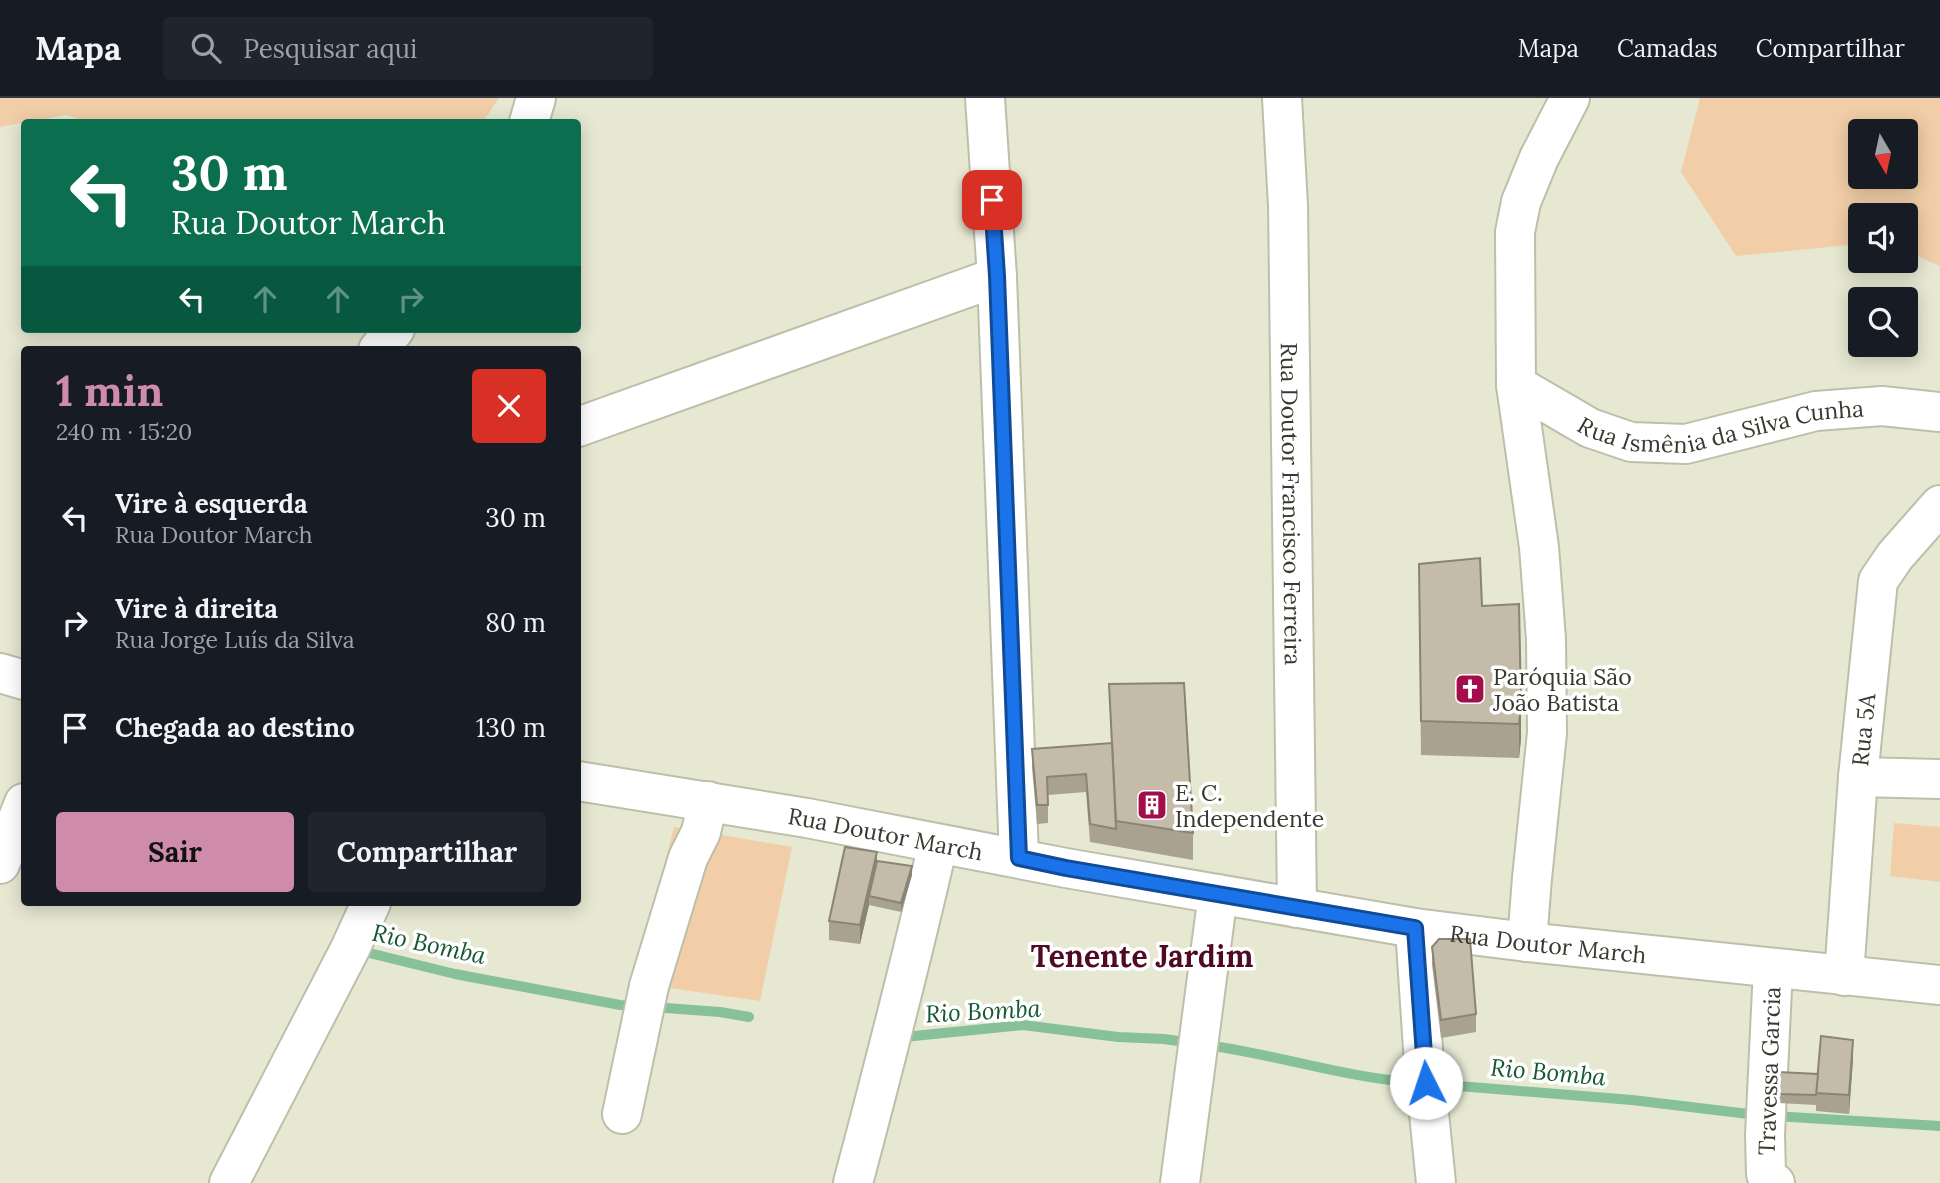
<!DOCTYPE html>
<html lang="pt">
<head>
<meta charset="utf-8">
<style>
	body { margin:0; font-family:Lora,serif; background:#20242c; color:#f1f3f6; height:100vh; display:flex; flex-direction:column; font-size:26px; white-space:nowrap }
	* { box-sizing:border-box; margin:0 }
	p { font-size:23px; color:#9ea1a6 }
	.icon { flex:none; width:38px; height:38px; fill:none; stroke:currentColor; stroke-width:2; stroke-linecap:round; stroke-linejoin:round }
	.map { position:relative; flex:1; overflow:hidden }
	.details { position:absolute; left:21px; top:248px; width:560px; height:560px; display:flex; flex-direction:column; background:#171b24; border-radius:7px; box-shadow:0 4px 18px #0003 }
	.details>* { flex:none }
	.guide { position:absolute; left:21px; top:21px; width:560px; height:214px; border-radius:7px; box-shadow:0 4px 18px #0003; background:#0b6e4f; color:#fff; overflow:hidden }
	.needle { width:46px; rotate:171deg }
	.controls { position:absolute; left:1848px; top:21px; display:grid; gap:14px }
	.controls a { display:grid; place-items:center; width:70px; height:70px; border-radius:7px; background:#171b24; box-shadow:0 4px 18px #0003; font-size:35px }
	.pin { position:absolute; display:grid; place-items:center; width:60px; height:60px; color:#fff; margin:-30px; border-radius:14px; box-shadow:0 4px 10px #0006 }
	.me { position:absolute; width:77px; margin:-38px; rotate:356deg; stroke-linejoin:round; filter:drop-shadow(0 0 5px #0008) }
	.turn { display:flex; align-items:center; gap:24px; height:147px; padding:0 35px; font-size:32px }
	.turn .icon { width:91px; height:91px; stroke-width:2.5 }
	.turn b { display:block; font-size:49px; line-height:60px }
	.lanes { display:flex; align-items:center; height:66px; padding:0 35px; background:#0003; justify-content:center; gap:35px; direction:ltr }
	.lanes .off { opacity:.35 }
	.round { display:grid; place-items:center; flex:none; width:74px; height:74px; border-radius:7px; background:#20242c }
	.headline { display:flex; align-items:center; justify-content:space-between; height:119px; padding:0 35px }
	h1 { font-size:42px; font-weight:800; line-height:52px; color:#ce8caa }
	.cta { display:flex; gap:14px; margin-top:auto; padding:14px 35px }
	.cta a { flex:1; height:80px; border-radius:7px; background:#ce8caa; color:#111; font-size:28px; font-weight:800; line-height:80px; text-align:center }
	.cta a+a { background:#20242c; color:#f1f3f6 }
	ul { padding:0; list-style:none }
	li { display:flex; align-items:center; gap:21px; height:105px; padding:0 35px }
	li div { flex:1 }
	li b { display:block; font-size:26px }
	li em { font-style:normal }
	header { display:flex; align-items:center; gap:42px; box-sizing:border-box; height:98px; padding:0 35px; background:#171b24; border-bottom:2px solid #363941 }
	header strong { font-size:33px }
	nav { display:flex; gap:38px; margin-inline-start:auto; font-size:24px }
	.search { width:490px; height:63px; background:#20242c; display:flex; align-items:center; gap:18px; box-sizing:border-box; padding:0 24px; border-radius:7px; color:#9ea1a6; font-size:26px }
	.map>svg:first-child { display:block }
</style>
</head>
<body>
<header>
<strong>Mapa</strong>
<div class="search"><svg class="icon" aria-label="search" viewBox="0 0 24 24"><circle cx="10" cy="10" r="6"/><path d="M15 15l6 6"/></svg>Pesquisar aqui</div>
<nav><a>Mapa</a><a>Camadas</a><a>Compartilhar</a></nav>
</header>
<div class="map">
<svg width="1940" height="1085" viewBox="0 0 1940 1085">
	<rect width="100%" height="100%" fill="#e6e8d2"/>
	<g fill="#f1cea7" fill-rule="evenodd">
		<polygon points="0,0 499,0 483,24 89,24 66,17 0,29"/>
		<path d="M 1700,0 L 1940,0 L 1940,168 L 1906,153 L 1906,117 L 1860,117 L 1860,146 L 1736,158 L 1681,74 ZM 1860,33 L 1906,33 L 1906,79 L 1860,79 Z"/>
		<polygon points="1894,725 1940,729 1940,784 1890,778"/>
		<polygon points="674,729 792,749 760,903 634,885"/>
	</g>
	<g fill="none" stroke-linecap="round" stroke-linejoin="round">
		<g stroke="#87c199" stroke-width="10">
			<polyline points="357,852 455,876 620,907 637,908"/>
			<polyline points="652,909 720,914 749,919"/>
			<polyline points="904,939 1023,927 1118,939 1164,941 1192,945"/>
			<path d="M 1207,947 C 1278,957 1347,980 1419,985"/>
			<polyline points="1434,986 1632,1002 1757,1017"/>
			<polyline points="1772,1018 1940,1028"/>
		</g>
		<g stroke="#bdbfaa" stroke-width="42">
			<g id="street">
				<polyline points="985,0 997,179 1019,760"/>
				<path id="s1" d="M 1282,0 L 1288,108 L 1297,810"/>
				<polyline points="529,24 536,0"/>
				<polyline points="378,252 395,231"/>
				<path id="s2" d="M 1516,287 L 1590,330 L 1631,344 L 1686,346 L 1816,313 L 1882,308 L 1940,314"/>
				<polyline points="578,329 997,179"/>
				<polyline points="1858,679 1940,681"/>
				<polyline points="0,766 24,705"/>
				<polyline points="1415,830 1424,966 1436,1085"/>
				<polyline points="1527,844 1532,780 1547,635 1546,541 1539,449 1516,287 1515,134 1521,104 1539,60 1570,0"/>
				<polyline points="1773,870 1765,1037 1766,1076 1769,1081 1775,1085"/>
				<path id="s3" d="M 1844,878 L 1858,679 L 1878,483 L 1895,458 L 1940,407"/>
				<polyline points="622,1016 649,888 688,760 701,734 708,703"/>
				<polyline points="229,1085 350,851 371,805"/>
				<path d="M 853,1085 C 883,972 912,860 938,746"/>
				<polyline points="1180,1085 1218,796"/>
			</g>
		</g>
		<g stroke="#bdbfaa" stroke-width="42">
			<g id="secondary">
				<polyline points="0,575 24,582"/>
				<path id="s4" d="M 578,683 L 807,720 L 1066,770 L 1415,830 L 1527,844 L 1940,887"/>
			</g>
		</g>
		<use href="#street" stroke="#fff" stroke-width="38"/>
		<use href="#secondary" stroke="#fff" stroke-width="38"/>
	</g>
	<g fill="#a9a290">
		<polygon points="1419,500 1482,508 1519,506 1521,641 1519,660 1421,657"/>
		<polygon points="1109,586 1193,735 1193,762 1090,744 1086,694 1048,697 1048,725 1037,726 1032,670 1032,651 1111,645"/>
		<polygon points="877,763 912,777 901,814 869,807 860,846 829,842 829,823"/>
		<polygon points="1432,849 1476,916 1476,934 1441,940 1432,867"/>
		<polygon points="1853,961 1849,1016 1816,1013 1816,1007 1778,1005 1777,974 1818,976"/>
	</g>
	<g fill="#898476">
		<polygon points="1521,607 1521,641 1519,660 1519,626"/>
		<polygon points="877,754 877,773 869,798 869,807 860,846 860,827"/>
		<polygon points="912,768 912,777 901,814 901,805"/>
		<polygon points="1853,942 1853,961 1849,1016 1849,997"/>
	</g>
	<g fill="#c4bca8" stroke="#898476" stroke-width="2">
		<polygon points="1480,460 1482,508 1519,506 1521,607 1519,626 1421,623 1419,466"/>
		<polygon points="1184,585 1193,735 1116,723 1109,586"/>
		<polygon points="1112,645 1116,731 1090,726 1086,676 1047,679 1048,707 1037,707 1032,651"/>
		<polygon points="845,749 877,754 860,827 829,823"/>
		<polygon points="877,763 912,768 901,805 869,798"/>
		<polygon points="1439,841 1470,841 1476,916 1441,922 1432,849"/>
		<polygon points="1821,938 1853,942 1849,997 1816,995"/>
		<polygon points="1777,974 1818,976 1816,997 1778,996"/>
	</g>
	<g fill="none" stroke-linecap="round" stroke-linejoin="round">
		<g stroke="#114b97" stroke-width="18">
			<polyline id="route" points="992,102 997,178 1019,760 1066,770 1415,830 1426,985"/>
		</g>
		<use href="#route" stroke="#1a73e8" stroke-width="12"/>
	</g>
	<defs>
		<g id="church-square" transform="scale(1.575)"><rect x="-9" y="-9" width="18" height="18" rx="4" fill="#a30d4c" stroke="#fff"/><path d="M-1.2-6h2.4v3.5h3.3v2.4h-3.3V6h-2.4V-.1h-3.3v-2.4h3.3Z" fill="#fff"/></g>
		<g id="building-square" transform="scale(1.575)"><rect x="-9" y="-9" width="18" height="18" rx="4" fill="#a30d4c" stroke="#fff"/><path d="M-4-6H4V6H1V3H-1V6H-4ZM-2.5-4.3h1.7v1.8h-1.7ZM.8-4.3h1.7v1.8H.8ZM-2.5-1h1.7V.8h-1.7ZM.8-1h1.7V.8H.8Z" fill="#fff"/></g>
	</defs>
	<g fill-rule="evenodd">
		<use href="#church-square" x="1470" y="591"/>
		<use href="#building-square" x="1152" y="707"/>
	</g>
	<g text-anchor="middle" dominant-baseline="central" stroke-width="7" stroke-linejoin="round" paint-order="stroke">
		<g font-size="23" fill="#383930" stroke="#fff">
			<text stroke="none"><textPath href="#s2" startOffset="220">Rua Ismênia da Silva Cunha</textPath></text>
			<text stroke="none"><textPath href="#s1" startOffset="406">Rua Doutor Francisco Ferreira</textPath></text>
			<text stroke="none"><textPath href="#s3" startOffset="247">Rua 5A</textPath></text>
			<text stroke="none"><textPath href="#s4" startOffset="312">Rua Doutor March</textPath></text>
			<text stroke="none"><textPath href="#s4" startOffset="984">Rua Doutor March</textPath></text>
			<text transform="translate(1769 973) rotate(-88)">Travessa Garcia</text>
		</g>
		<g font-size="23" fill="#383930" stroke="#fff" text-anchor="start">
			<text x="1493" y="578">Paróquia São<tspan x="1493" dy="26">João Batista</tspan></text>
			<text x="1175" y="694">E. C.<tspan x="1175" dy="26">Independente</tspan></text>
		</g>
		<g font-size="24" font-style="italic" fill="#145732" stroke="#fff">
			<text transform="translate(429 846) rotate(12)">Rio Bomba</text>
			<text transform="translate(983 913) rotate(-3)">Rio Bomba</text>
			<text transform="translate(1548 974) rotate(5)">Rio Bomba</text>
		</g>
		<g font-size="30" font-weight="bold" fill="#4f0b24" stroke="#fff">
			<text x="1142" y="858">Tenente Jardim</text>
		</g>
	</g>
</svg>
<div class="controls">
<a><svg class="needle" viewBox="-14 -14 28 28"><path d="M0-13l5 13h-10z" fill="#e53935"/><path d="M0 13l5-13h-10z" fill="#9ea1a6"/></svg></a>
<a><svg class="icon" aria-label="sound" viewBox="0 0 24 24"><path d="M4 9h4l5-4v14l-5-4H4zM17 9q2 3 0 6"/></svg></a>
<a><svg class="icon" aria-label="search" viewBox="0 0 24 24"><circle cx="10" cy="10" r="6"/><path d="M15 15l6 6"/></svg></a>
</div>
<div class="pin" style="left:992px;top:102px;background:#d93025"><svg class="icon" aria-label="arrive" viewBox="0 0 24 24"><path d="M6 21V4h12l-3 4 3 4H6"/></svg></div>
<svg class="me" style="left:1426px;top:985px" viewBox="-20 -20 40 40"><circle r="19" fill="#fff"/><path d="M0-13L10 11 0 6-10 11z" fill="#1a73e8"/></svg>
<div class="guide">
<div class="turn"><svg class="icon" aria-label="left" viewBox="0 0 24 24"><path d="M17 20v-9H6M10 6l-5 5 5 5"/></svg><div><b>30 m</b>Rua Doutor March</div></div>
<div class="lanes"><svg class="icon" aria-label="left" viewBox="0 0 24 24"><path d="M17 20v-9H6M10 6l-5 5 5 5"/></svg><svg class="icon off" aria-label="ahead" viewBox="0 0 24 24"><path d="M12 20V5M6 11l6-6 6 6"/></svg><svg class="icon off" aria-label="ahead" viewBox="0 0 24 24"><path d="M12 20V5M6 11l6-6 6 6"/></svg><svg class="icon off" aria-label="right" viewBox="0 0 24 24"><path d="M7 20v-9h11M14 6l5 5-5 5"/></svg></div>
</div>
<section class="details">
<div class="headline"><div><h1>1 min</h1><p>240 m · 15:20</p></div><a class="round" style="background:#d93025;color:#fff"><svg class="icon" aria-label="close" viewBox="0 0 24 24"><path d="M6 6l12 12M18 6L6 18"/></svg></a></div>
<ul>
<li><svg class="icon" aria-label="left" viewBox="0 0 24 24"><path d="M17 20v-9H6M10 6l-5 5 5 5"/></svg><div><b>Vire à esquerda</b><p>Rua Doutor March</p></div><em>30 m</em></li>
<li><svg class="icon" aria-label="right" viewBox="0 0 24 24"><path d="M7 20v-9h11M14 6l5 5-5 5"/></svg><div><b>Vire à direita</b><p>Rua Jorge Luís da Silva</p></div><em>80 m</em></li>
<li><svg class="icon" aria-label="arrive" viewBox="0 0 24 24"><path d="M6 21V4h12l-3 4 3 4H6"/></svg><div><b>Chegada ao destino</b></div><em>130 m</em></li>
</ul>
<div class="cta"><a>Sair</a><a>Compartilhar</a></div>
</section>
</div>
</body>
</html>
